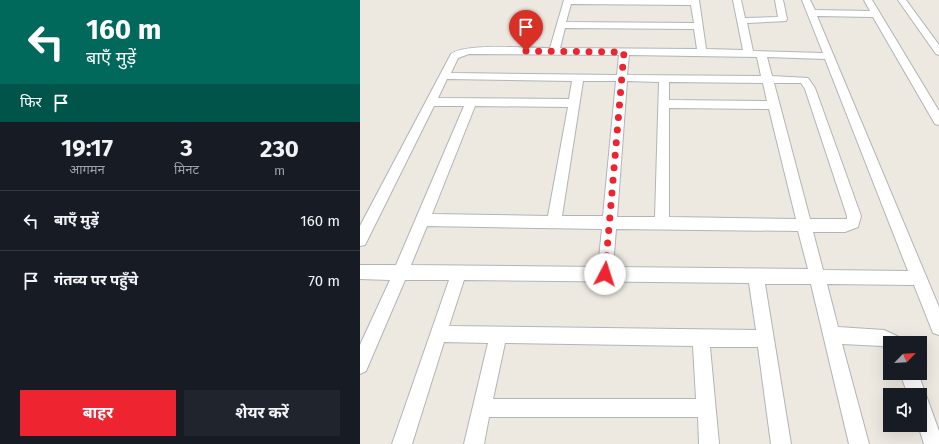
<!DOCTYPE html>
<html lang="hi">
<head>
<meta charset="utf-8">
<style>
	body { margin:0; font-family:"Fira Sans","Noto Sans Devanagari",sans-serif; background:#20242c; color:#f1f3f6; height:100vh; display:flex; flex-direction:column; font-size:15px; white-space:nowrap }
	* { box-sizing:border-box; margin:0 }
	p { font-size:13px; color:#9ea1a6 }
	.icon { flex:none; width:22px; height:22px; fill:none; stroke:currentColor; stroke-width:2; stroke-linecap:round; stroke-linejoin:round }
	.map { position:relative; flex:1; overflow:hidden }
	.drawer { display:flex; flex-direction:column; background:#171b24; width:360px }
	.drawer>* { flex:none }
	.top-card { background:#00695c; color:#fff; overflow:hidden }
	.needle { width:26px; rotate:65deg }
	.buttons { position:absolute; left:523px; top:336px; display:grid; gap:8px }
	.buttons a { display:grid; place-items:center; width:44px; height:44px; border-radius:0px; background:#171b24; box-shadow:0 4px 16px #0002; font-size:20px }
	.pin { position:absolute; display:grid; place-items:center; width:34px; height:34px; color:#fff; margin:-41px -17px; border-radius:50% 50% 50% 0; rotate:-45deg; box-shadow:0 0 4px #0007 }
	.pin .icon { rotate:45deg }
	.me { position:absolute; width:44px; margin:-22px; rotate:5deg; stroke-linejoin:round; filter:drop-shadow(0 0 3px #0008) }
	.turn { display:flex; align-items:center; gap:14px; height:84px; padding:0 20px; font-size:18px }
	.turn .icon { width:52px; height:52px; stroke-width:2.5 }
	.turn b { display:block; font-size:28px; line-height:34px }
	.then { display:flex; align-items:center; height:38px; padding:0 20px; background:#0003; gap:8px; font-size:15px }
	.eta { display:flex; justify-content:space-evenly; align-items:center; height:68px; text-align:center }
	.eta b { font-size:24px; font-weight:700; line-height:28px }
	.action { display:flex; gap:8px; margin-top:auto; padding:8px 20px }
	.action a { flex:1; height:46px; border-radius:0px; background:#ee2530; color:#fff; font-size:16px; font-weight:700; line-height:46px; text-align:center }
	.action a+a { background:#20242c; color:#f1f3f6 }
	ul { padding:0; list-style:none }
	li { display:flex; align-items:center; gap:12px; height:60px; padding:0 20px; border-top:1px solid #363941 }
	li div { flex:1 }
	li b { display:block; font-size:15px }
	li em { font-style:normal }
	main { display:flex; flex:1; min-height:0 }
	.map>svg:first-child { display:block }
</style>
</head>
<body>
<main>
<section class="drawer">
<div class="top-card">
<div class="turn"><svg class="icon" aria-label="left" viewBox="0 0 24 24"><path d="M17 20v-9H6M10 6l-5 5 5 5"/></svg><div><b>160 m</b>बाएँ मुड़ें</div></div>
<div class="then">फिर<svg class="icon" aria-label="arrive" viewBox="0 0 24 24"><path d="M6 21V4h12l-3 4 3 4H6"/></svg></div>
</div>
<div class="eta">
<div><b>19:17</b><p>आगमन</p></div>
<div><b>3</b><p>मिनट</p></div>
<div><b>230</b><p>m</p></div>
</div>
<ul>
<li><svg class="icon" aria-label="left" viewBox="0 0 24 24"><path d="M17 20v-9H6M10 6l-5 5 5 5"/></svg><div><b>बाएँ मुड़ें</b></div><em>160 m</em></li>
<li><svg class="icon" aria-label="arrive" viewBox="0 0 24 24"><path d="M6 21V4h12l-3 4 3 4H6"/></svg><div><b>गंतव्य पर पहुँचे</b></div><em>70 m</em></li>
</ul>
<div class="action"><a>बाहर</a><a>शेयर करें</a></div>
</section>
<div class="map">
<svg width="579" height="444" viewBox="0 0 579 444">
	<rect width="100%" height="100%" fill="#ede8e0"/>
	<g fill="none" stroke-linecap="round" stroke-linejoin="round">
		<g stroke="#b1b5b8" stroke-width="2">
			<g id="minor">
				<path d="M 204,0 L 339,0 L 346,49 L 383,50 L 373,0 L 381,0 L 385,18 L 418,17 L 415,0 L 423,0 L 427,19 L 426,21 L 387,23 L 393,51 L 463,53 L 442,0 L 450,0 L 455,10 L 510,11 L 504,0 L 512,0 L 579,111 L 579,125 L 575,124 L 513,17 L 457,16 L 579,307 L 579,335 L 573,333 L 554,285 L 467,284 L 478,327 L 524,330 L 539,337 L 542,343 L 530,343 L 530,350 L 522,346 L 482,344 L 509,444 L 489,444 L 451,284 L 405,284 L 431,444 L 411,444 L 398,347 L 350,347 L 359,444 L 339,444 L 338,417 L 129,417 L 124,444 L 104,444 L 128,343 L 84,342 L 52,444 L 32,444 L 89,280 L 45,280 L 6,371 L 0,374 L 0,345 L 30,280 L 0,279 L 0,265 L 36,265 L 104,106 L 74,106 L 5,245 L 0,246 L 0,226 L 91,54 C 105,43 169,48 190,48 ZM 211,4 L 331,5 L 334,23 L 206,22 ZM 205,28 L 334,29 L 337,49 L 200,48 ZM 109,54 L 259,55 L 257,75 L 91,73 L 98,58 ZM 269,55 L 397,57 L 401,76 L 267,75 ZM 407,57 L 465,59 L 548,271 L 463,270 L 453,232 L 485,232 L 498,227 L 501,216 L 455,88 L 448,78 L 412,76 ZM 87,79 L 212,81 L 209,99 L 78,98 ZM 223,81 L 256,81 L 243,216 L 202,216 ZM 267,81 L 299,82 L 295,217 L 257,217 ZM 309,82 L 403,83 L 407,101 L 309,100 ZM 414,83 L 441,83 L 445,89 L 487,216 L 487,219 L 450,219 ZM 115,106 L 208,107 L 188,216 L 72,214 ZM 309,108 L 409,109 L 436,219 L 309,217 ZM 67,226 L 242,229 L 238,267 L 51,265 ZM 256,229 L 438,231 L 448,269 L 253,267 ZM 104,280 L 389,283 L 396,330 L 89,326 ZM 145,343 L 333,346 L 336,399 L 133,399 Z"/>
				<polygon points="538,0 546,0 579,45 579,55 576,54"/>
				<polygon points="540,373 558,373 579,431 579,444 564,444 558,425 560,425 560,395 548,395"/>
			</g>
		</g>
		<use href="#minor" fill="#fff" fill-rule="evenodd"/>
	</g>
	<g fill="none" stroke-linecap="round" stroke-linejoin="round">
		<polyline stroke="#ee2530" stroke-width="7" stroke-dasharray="0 12.6" points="166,51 264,52 245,274"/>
	</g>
</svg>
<div class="buttons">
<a><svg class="needle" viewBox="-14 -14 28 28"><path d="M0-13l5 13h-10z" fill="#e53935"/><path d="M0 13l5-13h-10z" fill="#9ea1a6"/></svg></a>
<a><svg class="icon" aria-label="sound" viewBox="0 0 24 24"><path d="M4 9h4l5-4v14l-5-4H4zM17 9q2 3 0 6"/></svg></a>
</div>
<div class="pin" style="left:166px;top:51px;background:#d93025"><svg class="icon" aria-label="arrive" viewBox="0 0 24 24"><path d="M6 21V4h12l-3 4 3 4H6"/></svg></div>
<svg class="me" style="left:245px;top:274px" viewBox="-20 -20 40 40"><circle r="19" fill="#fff"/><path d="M0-13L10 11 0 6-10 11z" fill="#ee2530"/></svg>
</div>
</main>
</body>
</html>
